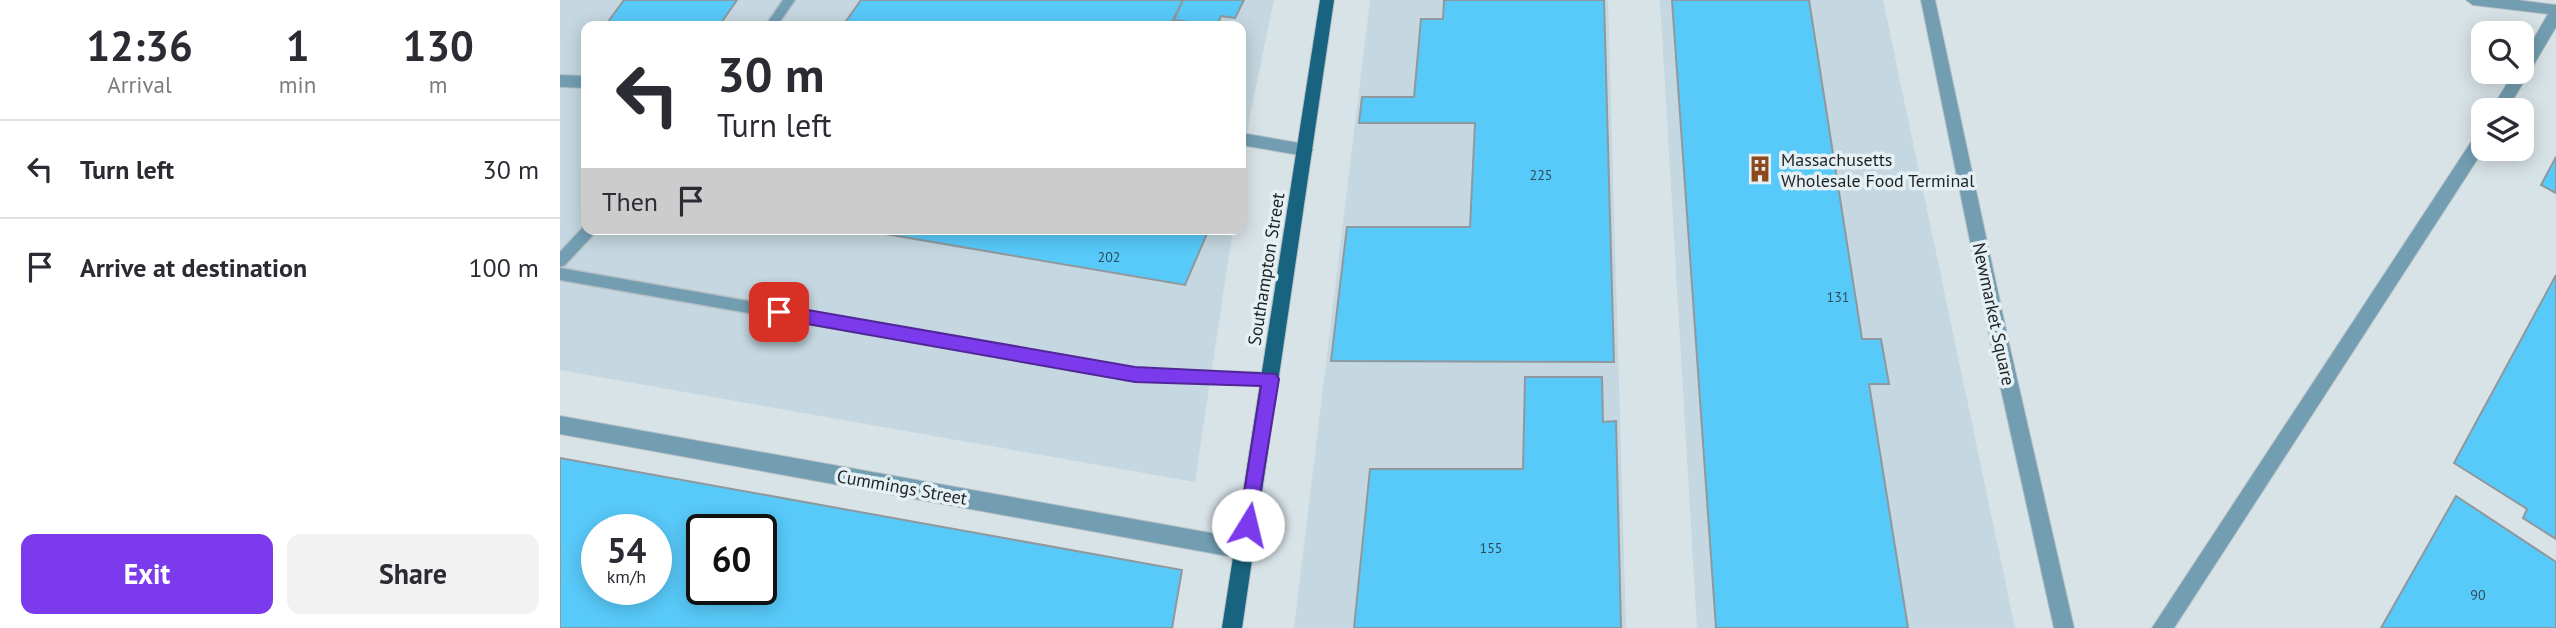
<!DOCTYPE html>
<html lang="en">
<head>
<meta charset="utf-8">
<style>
	body { margin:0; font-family:"PT Sans",sans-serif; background:#f2f2f3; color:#2b2b33; height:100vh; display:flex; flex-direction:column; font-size:26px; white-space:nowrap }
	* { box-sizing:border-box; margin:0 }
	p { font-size:23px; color:#7c7c81 }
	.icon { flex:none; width:38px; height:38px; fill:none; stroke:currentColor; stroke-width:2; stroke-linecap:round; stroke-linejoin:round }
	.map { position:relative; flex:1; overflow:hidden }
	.panel { display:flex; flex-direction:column; background:#fff; width:560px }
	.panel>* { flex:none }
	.top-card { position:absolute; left:21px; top:21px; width:665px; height:214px; border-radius:14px; box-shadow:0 4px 18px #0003; background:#fff; color:#2b2b33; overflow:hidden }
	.fabs { position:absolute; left:1911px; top:21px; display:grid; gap:14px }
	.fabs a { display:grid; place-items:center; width:63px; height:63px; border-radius:14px; background:#fff; box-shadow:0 4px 18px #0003; font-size:35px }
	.speed { position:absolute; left:21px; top:514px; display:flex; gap:14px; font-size:35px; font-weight:700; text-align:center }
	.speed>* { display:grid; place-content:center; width:91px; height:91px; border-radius:50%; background:#fff; box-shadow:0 4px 18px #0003; line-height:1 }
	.speed small { font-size:18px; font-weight:400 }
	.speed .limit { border:4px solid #111; border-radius:10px; background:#fff; color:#111 }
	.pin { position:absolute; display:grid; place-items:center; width:60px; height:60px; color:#fff; margin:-30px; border-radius:14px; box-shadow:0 4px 10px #0006 }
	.me { position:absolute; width:77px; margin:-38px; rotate:9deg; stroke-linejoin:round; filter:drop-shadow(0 0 5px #0008) }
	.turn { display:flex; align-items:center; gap:24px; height:147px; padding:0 21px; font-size:32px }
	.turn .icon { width:91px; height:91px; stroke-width:2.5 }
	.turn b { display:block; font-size:49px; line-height:60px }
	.then { display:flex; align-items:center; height:66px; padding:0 21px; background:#0003; gap:14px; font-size:26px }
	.eta { display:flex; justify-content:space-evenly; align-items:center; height:119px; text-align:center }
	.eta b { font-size:42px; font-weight:800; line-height:49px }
	.primary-button { display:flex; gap:14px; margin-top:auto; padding:14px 21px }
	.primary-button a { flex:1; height:80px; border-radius:14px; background:#7c3aed; color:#fff; font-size:28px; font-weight:800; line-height:80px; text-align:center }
	.primary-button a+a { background:#f2f2f3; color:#2b2b33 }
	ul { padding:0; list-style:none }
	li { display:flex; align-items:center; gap:21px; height:98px; padding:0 21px; border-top:2px solid #e1e1e2 }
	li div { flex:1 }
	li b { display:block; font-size:26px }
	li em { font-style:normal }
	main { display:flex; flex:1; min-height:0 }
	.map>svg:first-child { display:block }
</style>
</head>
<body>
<main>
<section class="panel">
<div class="eta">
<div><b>12:36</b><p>Arrival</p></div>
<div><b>1</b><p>min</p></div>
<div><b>130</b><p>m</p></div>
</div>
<ul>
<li><svg class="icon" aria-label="left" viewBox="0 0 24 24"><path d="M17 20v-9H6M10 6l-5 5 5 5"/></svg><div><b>Turn left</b></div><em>30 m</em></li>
<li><svg class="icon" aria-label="arrive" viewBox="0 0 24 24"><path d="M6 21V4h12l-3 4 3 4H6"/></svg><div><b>Arrive at destination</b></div><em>100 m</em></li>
</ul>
<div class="primary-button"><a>Exit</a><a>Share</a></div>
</section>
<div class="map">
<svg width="1996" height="628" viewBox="0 0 1996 628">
	<rect width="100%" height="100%" fill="#d8e3e8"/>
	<g fill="#c5d7e0">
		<polygon points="0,0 714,0 690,115 681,174 681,26 26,26 26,229 673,229 635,482 0,370"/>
		<polygon points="810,0 1048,0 1066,628 734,628"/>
		<polygon points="1100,0 1323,0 1455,628 1137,628"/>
	</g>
	<g fill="#58cafa" stroke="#8f989d" stroke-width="2" fill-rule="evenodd">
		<polygon points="64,0 177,0 159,26 45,26"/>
		<polygon points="301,0 623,0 610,26 284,24"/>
		<polygon points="623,0 684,0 675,18 661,16 657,26 614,20"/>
		<polygon points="884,0 1044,0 1054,362 771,361 787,227 910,227 915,123 799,123 802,97 854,97 861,19 883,19"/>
		<polygon points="1112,0 1249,0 1302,339 1321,339 1329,384 1309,384 1348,628 1156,628"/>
		<polygon points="1996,157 1996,193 1981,185"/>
		<polygon points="296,229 649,229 625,285"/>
		<polygon points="1996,275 1996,539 1963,518 1967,509 1894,463"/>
		<polygon points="965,377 1042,377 1043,422 1056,421 1061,628 794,628 810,469 963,469"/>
		<path d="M 0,458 L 622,570 L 612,628 L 0,628 ZM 37,530 L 96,530 L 96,590 L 37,590 ZM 142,530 L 201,530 L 201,590 L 142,590 Z"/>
		<polygon points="1896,496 1996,562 1996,628 1821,628"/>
	</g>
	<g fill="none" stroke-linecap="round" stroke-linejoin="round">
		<g stroke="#b7c0c5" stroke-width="3">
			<g id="service">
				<polygon points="223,0 235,0 217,26 205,26"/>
				<polygon points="25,225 26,229 37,229 35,233 5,265 0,267 0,252"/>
				<polygon points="0,268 575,369 710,373 715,374 717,379 715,384 710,385 575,381 0,280"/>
			</g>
		</g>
		<g stroke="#b7c0c5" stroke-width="2">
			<g id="minor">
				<polygon points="1361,0 1375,0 1449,344 1514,628 1494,628 1431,344"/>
				<polygon points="1906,0 1957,0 1996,5 1996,27 1947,110 1931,110 1954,72 1962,72 1962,59 1988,14 1913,5"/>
				<polygon points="0,75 26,76 26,88 0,87"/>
				<polygon points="1923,131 1924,149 1614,628 1592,628 1917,133"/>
				<polygon points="681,133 745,144 753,150 745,156 681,145"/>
				<polygon points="0,416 684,539 691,542 694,549 691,556 684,559 0,434"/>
			</g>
		</g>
		<g stroke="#b7c0c5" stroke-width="2">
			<polygon id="primary" points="760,0 774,0 682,628 662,628"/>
		</g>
		<use href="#service" fill="#739eb2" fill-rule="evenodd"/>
		<use href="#minor" fill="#739eb2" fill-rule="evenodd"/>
		<use href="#primary" fill="#186380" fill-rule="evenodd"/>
	</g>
	<polygon fill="#7c3aed" stroke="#51269a" stroke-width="2" points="219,305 575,367 716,374 719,379 694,531 688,534 681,531 679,525 701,386 575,382 219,319 213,317 211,312 213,308"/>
	<defs>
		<g id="building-bare" transform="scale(2.1)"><path d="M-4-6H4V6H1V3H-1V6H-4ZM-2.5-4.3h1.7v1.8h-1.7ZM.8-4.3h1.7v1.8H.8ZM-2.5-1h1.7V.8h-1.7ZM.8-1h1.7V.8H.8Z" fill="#8d491d" stroke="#e5f0f5" stroke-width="2.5" paint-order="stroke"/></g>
	</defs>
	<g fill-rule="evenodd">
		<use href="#building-bare" x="1200" y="169"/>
	</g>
	<g text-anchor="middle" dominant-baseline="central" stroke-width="7" stroke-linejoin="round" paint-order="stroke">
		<g font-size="14" fill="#2d4c5a">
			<text x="981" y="175">225</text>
			<text x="549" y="257">202</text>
			<text x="1278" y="297">131</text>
			<text x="931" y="548">155</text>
			<text x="1918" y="595">90</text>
		</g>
		<g font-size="18" fill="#1f2224" stroke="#e5f0f5" text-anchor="start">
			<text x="1221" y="159">Massachusetts<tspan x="1221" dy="21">Wholesale Food Terminal</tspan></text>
		</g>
		<g font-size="18" fill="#1f2224" stroke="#e5f0f5">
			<text transform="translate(706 269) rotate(-81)">Southampton Street</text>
			<text transform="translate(1434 314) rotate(78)">Newmarket Square</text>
			<text transform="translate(342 487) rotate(10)">Cummings Street</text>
		</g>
	</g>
</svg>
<div class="fabs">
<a><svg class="icon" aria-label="search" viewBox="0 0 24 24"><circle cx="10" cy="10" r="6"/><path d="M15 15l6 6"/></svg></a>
<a><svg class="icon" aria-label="layers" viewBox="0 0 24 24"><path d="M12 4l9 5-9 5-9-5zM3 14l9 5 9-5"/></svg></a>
</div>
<div class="speed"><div>54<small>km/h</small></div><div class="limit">60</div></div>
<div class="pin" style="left:219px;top:312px;background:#d93025"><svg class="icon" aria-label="arrive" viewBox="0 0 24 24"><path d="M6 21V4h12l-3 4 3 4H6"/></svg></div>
<svg class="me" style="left:688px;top:525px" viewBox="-20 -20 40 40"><circle r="19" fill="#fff"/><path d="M0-13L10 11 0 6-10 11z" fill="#7c3aed"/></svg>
<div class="top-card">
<div class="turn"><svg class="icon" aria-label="left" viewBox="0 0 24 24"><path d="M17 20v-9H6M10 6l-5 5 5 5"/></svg><div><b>30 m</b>Turn left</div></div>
<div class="then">Then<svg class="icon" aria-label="arrive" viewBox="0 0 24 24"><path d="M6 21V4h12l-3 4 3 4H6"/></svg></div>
</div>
</div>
</main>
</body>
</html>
